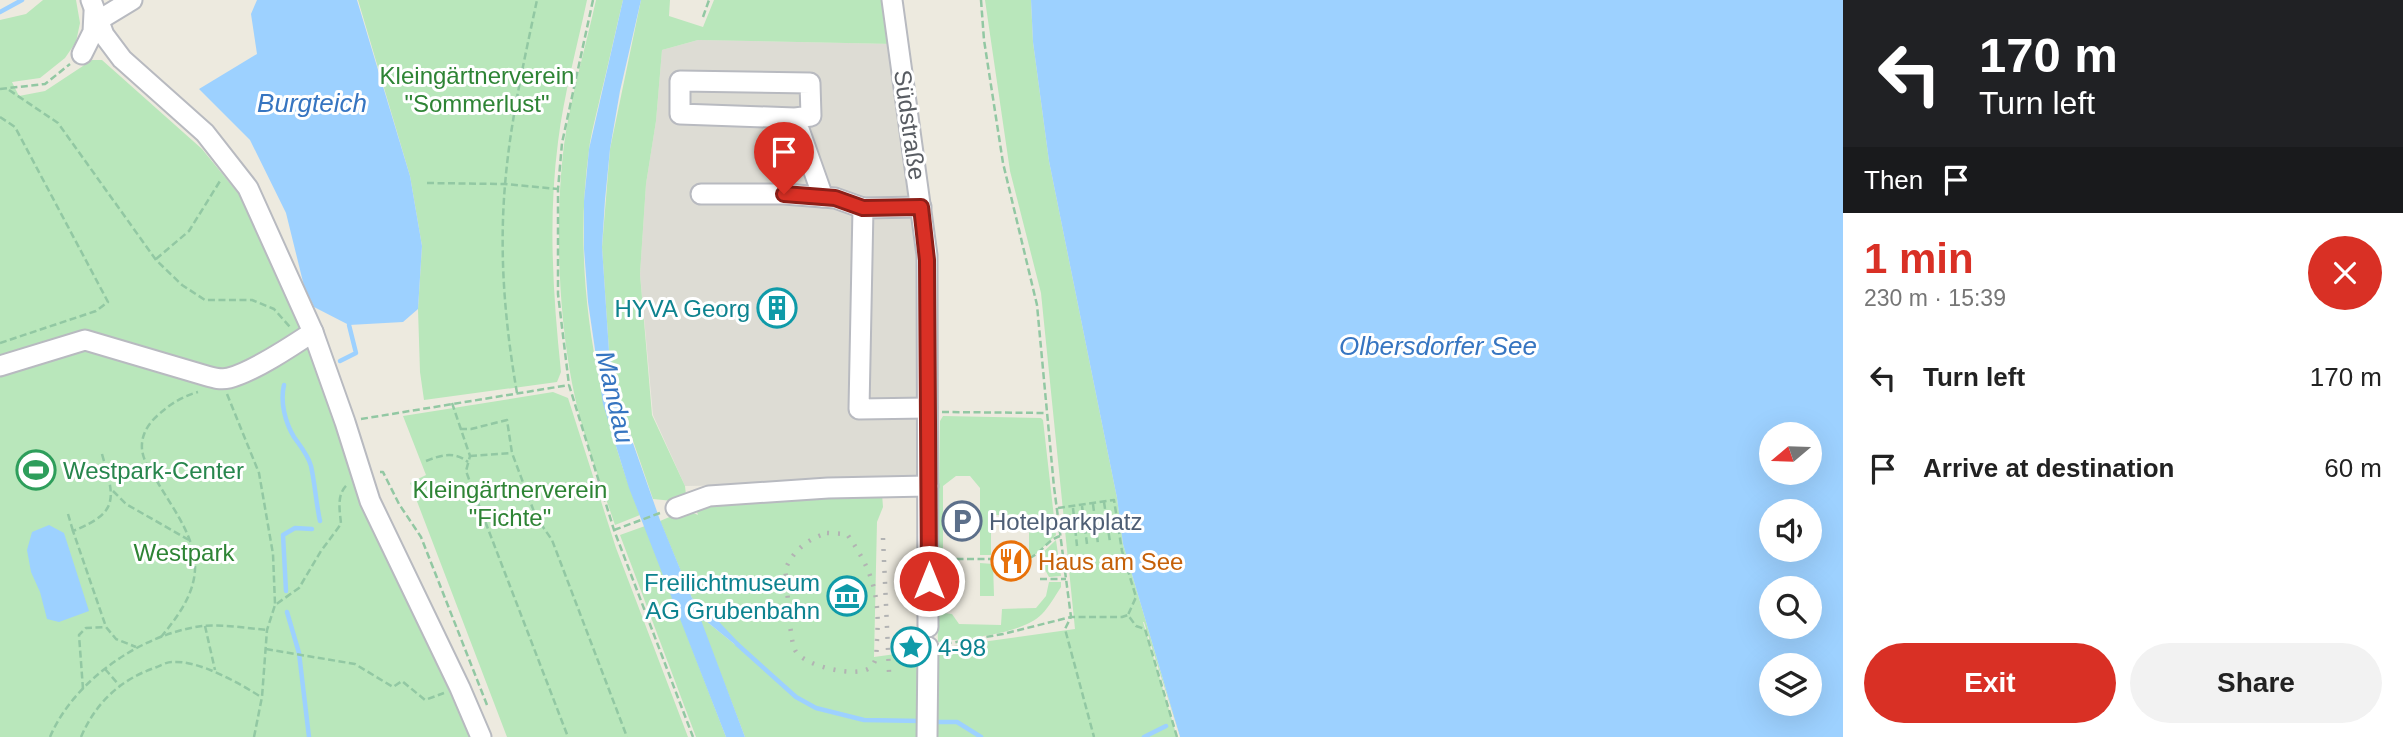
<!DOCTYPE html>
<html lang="en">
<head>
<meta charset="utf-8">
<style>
	body { margin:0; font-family:Helvetica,sans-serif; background:#f2f2f2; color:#222; height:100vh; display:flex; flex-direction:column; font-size:26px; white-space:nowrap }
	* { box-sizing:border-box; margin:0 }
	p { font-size:23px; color:#767676 }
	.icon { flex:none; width:38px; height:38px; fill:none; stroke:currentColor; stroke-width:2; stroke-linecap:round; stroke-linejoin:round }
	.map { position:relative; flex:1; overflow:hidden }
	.sheet { display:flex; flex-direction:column; background:#fff; width:560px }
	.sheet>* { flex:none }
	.guide { background:#202124; color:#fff; overflow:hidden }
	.needle { width:46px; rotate:251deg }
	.tools { position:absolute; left:1759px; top:422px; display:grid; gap:14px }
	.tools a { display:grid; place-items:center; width:63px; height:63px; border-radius:50%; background:#fff; box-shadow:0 7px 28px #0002; font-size:35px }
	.pin { position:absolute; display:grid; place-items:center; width:60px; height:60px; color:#fff; margin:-72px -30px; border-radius:50% 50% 50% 0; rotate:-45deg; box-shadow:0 0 7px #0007 }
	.pin .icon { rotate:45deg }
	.me { position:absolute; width:77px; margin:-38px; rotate:0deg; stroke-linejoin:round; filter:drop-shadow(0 0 5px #0008) }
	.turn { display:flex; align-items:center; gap:24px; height:147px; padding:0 21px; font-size:32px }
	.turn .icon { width:91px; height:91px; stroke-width:2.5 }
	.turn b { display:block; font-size:49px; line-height:60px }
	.then { display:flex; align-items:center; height:66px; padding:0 21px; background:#0003; gap:14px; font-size:26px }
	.round { display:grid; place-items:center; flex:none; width:74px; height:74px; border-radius:37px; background:#f2f2f2 }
	.summary { display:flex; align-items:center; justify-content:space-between; height:119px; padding:0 21px }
	h1 { font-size:42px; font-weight:600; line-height:52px; color:#d93025 }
	.primary-button { display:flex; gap:14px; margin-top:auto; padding:14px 21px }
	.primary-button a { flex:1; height:80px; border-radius:42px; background:#d93025; color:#fff; font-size:28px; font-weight:600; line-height:80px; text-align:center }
	.primary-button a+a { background:#f2f2f2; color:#222 }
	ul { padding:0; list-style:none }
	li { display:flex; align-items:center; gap:21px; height:91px; padding:0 21px }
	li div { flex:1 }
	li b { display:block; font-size:26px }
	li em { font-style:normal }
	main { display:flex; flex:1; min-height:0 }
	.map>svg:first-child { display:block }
</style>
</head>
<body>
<main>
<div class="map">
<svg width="1843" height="737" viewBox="0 0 1843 737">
	<rect width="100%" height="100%" fill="#edeadf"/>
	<polygon fill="#dddcd4" points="698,40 894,44 918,224 921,482 685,486 653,415 640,274 646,184 656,121 662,50"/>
	<g fill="#b9e7bb">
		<polygon points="43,0 76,0 80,23 76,42 65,58 40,78 12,82 19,96 45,91 92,60 102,60 202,149 242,198 260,230 278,280 336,409 475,737 0,737 0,20 26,14"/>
		<path d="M 358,0 L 587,0 C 577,47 564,94 558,142 C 548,219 553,295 561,372 L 557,382 L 424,400 L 420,372 L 418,309 L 422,246 L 410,176 Z"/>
		<path d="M 596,0 L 623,0 C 615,33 608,66 600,98 C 596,116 591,133 589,150 C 572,272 595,401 640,515 L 615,525 C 599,478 581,431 572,383 C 558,310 555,218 564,145 C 570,99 586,46 596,0 Z"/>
		<polygon points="641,0 670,0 669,16 703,27 714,0 887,0 894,44 698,40 662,50 656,121 646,184 640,274 652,415 685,486 686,495 673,501 653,499 619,400 609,351 602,247 610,149"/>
		<polygon points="985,0 1031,0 1033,42 1049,161 1117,498 1123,544 1180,737 745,737 700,620 706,621 738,647 705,607 692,598 660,521 686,510 698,515 695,506 882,494 883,507 877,522 874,657 1075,629 1041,293 1010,171"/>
		<polygon points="553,392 568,398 616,548 688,737 507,737 410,483 426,475 403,416"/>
		<polygon points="943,416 1041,418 1043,420 1056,535 1036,554 1029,556 1029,515 994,515 993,523 991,524 991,555 980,555 980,488 970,476 956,476 943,486 943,557 938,557 940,421"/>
		<polygon points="645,526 726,737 696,737 620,535"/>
		<polygon points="1056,540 1061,576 1049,577 1038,557"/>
		<polygon points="980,563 993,564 994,596 980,596"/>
		<path d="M 1049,582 L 1061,582 L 1061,587 C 1055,596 1049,607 1042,614 C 1021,635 967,638 938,642 L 937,615 L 944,613 L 952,614 L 959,624 L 1001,625 L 1002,609 L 1036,608 L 1046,596 Z"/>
	</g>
	<g fill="#9dd1ff" fill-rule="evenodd">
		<polygon points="257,0 357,0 410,176 422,246 418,309 403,322 349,325 314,307 304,286 286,213 250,140 199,89 257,54 251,14"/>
		<polygon points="623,0 641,0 620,91 610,149 605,200 602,247 609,351 619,400 628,429 660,520 692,598 705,607 740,644 741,647 738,647 706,621 701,620 745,737 726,737 629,488 603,404 588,302 584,249 584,201 589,149"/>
		<path d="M 1031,0 L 1843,0 L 1843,737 L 1180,737 L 1123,544 L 1117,498 L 1049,161 L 1033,42 ZM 1771,434 L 1810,434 L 1810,472 L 1771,472 ZM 1771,511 L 1810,511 L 1810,550 L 1771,550 ZM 1771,588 L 1810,588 L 1810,626 L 1771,626 ZM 1771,665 L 1810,665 L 1810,704 L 1771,704 Z"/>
		<polygon points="49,525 64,533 89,611 59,622 47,619 40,592 31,572 27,550 32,532"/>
	</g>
	<polygon fill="#edeadf" points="1143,622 1144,622 1180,737 1177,737"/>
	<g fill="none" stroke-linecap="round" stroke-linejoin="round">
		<g stroke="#9dd1ff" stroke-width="4.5">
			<polyline points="0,12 22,0"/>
			<polyline points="340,361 356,353 349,325"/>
			<path d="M 284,385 C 280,402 285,422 294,437 C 301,447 308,455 311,466 C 315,484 316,503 320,521"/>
			<polyline points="286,591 283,535 295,528 312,529"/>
			<polyline points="287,612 299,653 309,737"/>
			<polyline points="737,644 796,697 816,708 864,720 921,721"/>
			<polyline points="933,722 957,722 981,737"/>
			<polyline points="1144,737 1166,726"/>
		</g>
		<g stroke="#b8bac0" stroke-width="23">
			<g id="minor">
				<polyline points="91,0 104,35 122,59 205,133 248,188 313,332 345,422 370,501 460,688 481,737"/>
				<polyline points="892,0 927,255 928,627"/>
				<polyline points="99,20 132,0"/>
				<polyline points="82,54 93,32 94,12"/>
				<polyline points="795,118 811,116 810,83 680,81 680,114 795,118 823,197"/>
				<polyline points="701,194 784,194 835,198 863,208"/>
				<polyline points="921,207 863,208 859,409 927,408"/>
				<path d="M 0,366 L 85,340 L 207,376 C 214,378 221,380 229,378 C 253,372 292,346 313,332"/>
				<polyline points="676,508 709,496 828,488 928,486"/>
				<polyline points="927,737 928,647"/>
			</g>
		</g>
		<g stroke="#92c8a3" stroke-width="2.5" stroke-dasharray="7 3.5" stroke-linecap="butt">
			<polyline points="593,0 562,143 558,189 558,294 569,385 614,530 693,737"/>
			<polyline points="981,0 984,40 1003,163 1037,305 1054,487 1071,617 1065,629 1094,737"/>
			<polyline points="703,17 709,0"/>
			<polyline points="0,89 45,84 70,64"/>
			<polyline points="9,90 58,123 156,260 182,285 205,300 252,300 274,309 290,327"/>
			<polyline points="0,117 15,127 108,302 96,311 0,343"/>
			<polyline points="427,183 505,184 558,189"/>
			<polyline points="156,259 189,231 220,181"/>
			<path d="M 517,393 C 505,324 499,255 505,185 C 510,123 524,61 537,0"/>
			<polyline points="227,394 259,473 273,554 275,604"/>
			<polyline points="452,403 470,456 466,471 470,482 568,737"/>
			<polyline points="942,412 1047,413"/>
			<polyline points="361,419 569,385"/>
			<polyline points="460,429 471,429 507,420 512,453 536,517 552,540 627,737"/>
			<path d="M 102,454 C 114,497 121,512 73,531 L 106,627 L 116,639 L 136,647"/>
			<polyline points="470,456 512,453"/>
			<path d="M 426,461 C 441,455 454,451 468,462"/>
			<polyline points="380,472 383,472 399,504 421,537 487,705"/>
			<polyline points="113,491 126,504 189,540"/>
			<polyline points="1104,502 1110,542"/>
			<polyline points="1093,504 1098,544"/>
			<polyline points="1082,506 1087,544"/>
			<polyline points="1058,508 1114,500 1122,551 1136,597 1128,615"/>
			<polyline points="1073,508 1077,546"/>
			<polyline points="68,514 73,531"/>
			<polyline points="614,530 660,513"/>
			<path d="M 1029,558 C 1042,553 1047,540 1060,536"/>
			<polyline points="946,559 993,559"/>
			<polyline points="1040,579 1066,579"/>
			<polyline points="205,626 215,670"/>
			<path d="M 161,637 C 180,614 200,587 194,555 C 189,529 171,505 158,483 C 152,472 143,462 142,449 C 141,436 147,425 157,416 C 170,404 181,397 198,392"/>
			<polyline points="945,644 1003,634 1071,617 1122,617 1128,615 1136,626 1145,629 1177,737"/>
			<polyline points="266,649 355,664 393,687 402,681 425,700 444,693"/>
			<polyline points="105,669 119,685"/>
			<polyline points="83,689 79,635 86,628 106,627"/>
			<path d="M 50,737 C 74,680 142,634 202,626 C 223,624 246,628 267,630"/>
			<path d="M 81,737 C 96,702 121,679 157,667 C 161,665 167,662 172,662 C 199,660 239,683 261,697"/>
			<path d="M 254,737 L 262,697 L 267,630 L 275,605 L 299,588 L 321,551 L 341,524 C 340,511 336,495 347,485"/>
		</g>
		<use href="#minor" stroke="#fff" stroke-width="19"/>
		<g stroke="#b2b3b3" stroke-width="4.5" stroke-dasharray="2 9" stroke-linecap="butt">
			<path d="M 827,533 L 847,534 C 873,571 880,596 877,640 C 876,648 878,659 872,666 C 861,680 802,666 795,650 C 789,638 788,588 785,570 C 793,551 807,539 827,533 Z"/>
			<polyline points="883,538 889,672"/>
		</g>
	</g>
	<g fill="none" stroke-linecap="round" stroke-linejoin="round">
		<g stroke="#8d1f18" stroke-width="18">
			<polyline id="route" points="784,194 835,198 863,208 921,207 927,260 929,581"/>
		</g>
		<use href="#route" stroke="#d93025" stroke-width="12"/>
	</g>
	<defs>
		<g id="building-ring" transform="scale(2.0125)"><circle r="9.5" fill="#fff" stroke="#0f9aa8" stroke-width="1.5"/><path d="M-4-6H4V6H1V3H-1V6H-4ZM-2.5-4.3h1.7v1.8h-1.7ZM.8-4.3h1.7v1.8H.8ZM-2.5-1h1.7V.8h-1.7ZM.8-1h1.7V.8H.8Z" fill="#0f9aa8"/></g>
		<g id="stadium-ring" transform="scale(2.0125)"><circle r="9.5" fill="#fff" stroke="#2e9e5b" stroke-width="1.5"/><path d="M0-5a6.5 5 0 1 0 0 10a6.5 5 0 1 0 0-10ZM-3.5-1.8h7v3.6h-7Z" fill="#2e9e5b"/></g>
		<g id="parking-ring" transform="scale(2.0125)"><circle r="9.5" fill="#fff" stroke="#5c6f8a" stroke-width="1.5"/><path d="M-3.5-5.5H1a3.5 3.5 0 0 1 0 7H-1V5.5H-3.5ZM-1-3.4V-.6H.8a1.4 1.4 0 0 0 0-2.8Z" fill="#5c6f8a"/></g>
		<g id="restaurant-ring" transform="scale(2.0125)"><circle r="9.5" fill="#fff" stroke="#e8710a" stroke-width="1.5"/><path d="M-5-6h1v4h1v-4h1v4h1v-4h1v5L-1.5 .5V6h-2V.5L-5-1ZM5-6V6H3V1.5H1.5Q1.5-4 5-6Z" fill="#e8710a"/></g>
		<g id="museum-ring" transform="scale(2.0125)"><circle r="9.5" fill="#fff" stroke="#0f9aa8" stroke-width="1.5"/><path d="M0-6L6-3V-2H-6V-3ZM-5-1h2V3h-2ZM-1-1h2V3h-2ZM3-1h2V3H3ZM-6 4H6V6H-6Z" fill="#0f9aa8"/></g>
		<g id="sight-ring" transform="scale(2.0125)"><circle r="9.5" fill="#fff" stroke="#0f9aa8" stroke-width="1.5"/><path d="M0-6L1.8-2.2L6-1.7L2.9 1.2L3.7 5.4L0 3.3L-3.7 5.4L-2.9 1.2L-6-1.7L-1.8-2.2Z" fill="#0f9aa8"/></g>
	</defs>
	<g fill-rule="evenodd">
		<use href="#building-ring" x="777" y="308"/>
		<use href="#stadium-ring" x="36" y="470"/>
		<use href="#parking-ring" x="962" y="521"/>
		<use href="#restaurant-ring" x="1011" y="561"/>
		<use href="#museum-ring" x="847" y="596"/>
		<use href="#sight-ring" x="911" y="647"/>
	</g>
	<g text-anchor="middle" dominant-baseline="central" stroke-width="6" stroke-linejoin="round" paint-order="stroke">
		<g font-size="24" fill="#2e8435" stroke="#fff">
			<text x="477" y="75">Kleingärtnerverein<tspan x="477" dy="28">"Sommerlust"</tspan></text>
			<text x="510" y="489">Kleingärtnerverein<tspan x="510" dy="28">"Fichte"</tspan></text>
			<text x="184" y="552">Westpark</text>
		</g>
		<g font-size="24" fill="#585c62" stroke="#fff">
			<text transform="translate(910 125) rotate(82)">Südstraße</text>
		</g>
		<g font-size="24" fill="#0d838f" stroke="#fff" text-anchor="end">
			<text x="750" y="308">HYVA Georg</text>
			<text x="820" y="582">Freilichtmuseum<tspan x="820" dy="28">AG Grubenbahn</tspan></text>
			<text x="938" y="647" text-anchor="start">4-98</text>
		</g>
		<g font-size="24" fill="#27864d" stroke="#fff" text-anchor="start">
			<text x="63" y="470">Westpark-Center</text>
		</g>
		<g font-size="24" fill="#4e5e75" stroke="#fff" text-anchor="start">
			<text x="989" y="521">Hotelparkplatz</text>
		</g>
		<g font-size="24" fill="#c56008" stroke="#fff" text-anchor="start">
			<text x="1038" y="561">Haus am See</text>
		</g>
		<g font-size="26" font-style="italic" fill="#3675c1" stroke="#fff">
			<text x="312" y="103">Burgteich</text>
			<text x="1438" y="346">Olbersdorfer See</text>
			<text transform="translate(615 397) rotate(77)">Mandau</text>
		</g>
	</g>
</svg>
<div class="tools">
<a><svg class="needle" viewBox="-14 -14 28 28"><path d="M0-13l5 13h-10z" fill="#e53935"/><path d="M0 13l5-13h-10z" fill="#767676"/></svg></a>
<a><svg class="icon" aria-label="sound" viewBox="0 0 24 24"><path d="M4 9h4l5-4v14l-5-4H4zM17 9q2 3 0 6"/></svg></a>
<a><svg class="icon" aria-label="search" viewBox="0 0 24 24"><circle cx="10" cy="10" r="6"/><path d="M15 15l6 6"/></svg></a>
<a><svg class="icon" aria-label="layers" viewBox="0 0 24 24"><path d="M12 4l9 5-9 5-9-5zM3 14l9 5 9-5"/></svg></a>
</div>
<div class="pin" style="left:784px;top:194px;background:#d93025"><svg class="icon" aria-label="arrive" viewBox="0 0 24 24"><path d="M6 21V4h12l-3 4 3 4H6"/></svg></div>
<svg class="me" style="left:929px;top:581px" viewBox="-20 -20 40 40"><circle r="17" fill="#d93025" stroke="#fff" stroke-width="3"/><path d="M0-11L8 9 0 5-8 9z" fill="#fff"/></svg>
</div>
<section class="sheet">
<div class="guide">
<div class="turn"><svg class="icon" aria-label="left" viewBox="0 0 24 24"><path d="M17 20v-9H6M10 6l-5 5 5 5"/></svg><div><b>170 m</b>Turn left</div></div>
<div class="then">Then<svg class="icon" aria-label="arrive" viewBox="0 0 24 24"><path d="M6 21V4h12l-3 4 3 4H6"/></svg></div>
</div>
<div class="summary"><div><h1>1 min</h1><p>230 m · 15:39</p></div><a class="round" style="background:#d93025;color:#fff"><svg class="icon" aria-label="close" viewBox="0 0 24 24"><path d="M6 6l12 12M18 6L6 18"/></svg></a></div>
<ul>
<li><svg class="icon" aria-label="left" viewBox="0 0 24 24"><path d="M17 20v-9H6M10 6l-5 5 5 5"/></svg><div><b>Turn left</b></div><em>170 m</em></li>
<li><svg class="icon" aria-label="arrive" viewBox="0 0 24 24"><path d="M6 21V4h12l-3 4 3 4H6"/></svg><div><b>Arrive at destination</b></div><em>60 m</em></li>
</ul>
<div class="primary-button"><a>Exit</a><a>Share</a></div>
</section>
</main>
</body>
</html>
